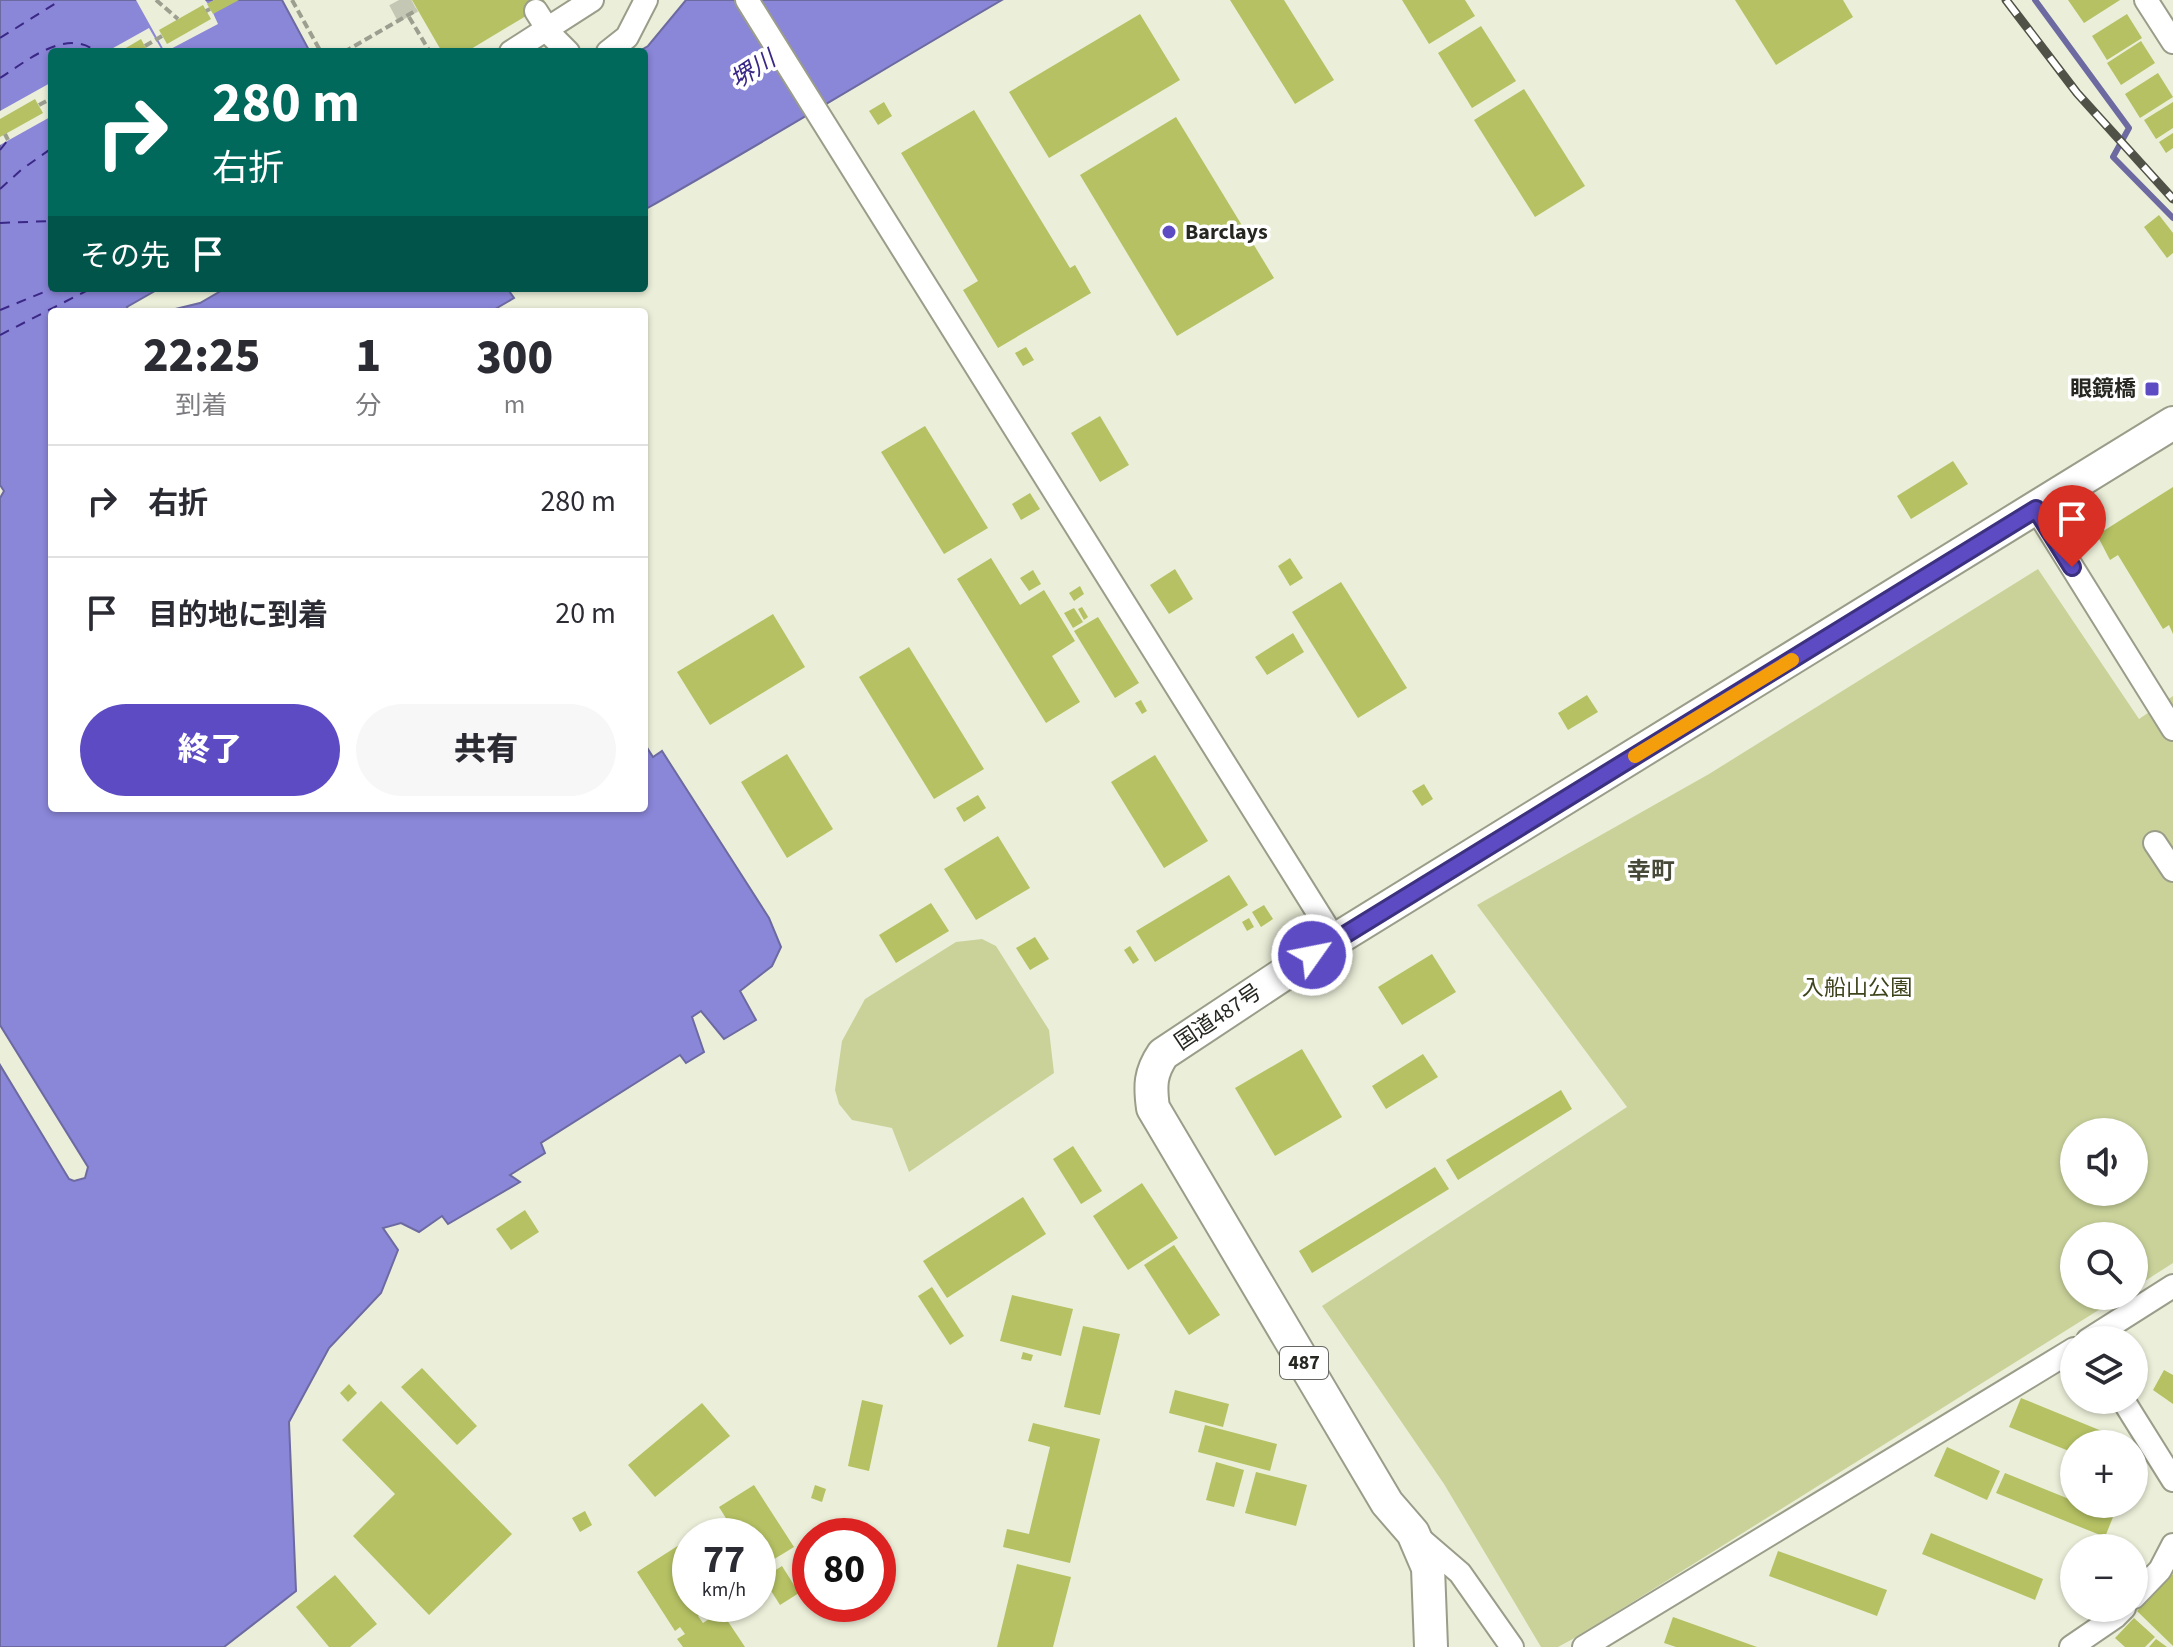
<!DOCTYPE html>
<html lang="ja">
<head>
<meta charset="utf-8">
<style>
	body { margin:0; font-family:"Source Sans 3","Noto Sans JP",sans-serif; background:#f7f7f7; color:#2b2b33; height:100vh; display:flex; flex-direction:column; font-size:30px; white-space:nowrap }
	* { box-sizing:border-box; margin:0 }
	p { font-size:26px; color:#7c7c81 }
	.icon { flex:none; width:44px; height:44px; fill:none; stroke:currentColor; stroke-width:2; stroke-linecap:round; stroke-linejoin:round }
	.map { position:relative; flex:1; overflow:hidden }
	.panel { position:absolute; left:48px; top:308px; width:600px; height:504px; display:flex; flex-direction:column; background:#fff; border-radius:8px; box-shadow:0 2px 6px #0004 }
	.panel>* { flex:none }
	.top-card { position:absolute; left:48px; top:48px; width:600px; height:244px; border-radius:8px; box-shadow:0 2px 6px #0004; background:#00695c; color:#fff; overflow:hidden }
	.fabs { position:absolute; left:2060px; top:1118px; display:grid; gap:16px }
	.fabs a { display:grid; place-items:center; width:88px; height:88px; border-radius:50%; background:#fff; box-shadow:0 2px 6px #0004; font-size:40px }
	.speed { position:absolute; left:672px; top:1518px; display:flex; gap:16px; font-size:40px; font-weight:700; text-align:center }
	.speed>* { display:grid; place-content:center; width:104px; height:104px; border-radius:50%; background:#fff; box-shadow:0 2px 6px #0004; line-height:1 }
	.speed small { font-size:20px; font-weight:400 }
	.speed .limit { border:12px solid #d22; background:#fff; color:#111 }
	.pin { position:absolute; display:grid; place-items:center; width:68px; height:68px; color:#fff; margin:-82px -34px; border-radius:50% 50% 50% 0; rotate:-45deg; box-shadow:0 0 8px #0007 }
	.pin .icon { rotate:45deg }
	.me { position:absolute; width:88px; margin:-44px; rotate:57deg; stroke-linejoin:round; filter:drop-shadow(0 0 6px #0008) }
	.turn { display:flex; align-items:center; gap:28px; height:168px; padding:0 32px; font-size:36px }
	.turn .icon { width:104px; height:104px; stroke-width:2.5 }
	.turn b { display:block; font-size:56px; line-height:68px }
	.then { display:flex; align-items:center; height:76px; padding:0 32px; background:#0003; gap:16px; font-size:30px }
	.eta { display:flex; justify-content:space-evenly; align-items:center; height:136px; text-align:center }
	.eta b { font-size:48px; font-weight:800; line-height:56px }
	.button { display:flex; gap:16px; margin-top:auto; padding:16px 32px }
	.button a { flex:1; height:92px; border-radius:48px; background:#5d4bc3; color:#fff; font-size:32px; font-weight:800; line-height:92px; text-align:center }
	.button a+a { background:#f7f7f7; color:#2b2b33 }
	ul { padding:0; list-style:none }
	li { display:flex; align-items:center; gap:24px; height:112px; padding:0 32px; border-top:2px solid #e1e1e2 }
	li div { flex:1 }
	li b { display:block; font-size:30px }
	li em { font-style:normal }
	.map>svg:first-child { display:block }
</style>
</head>
<body>
<div class="map">
<svg width="2173" height="1647" viewBox="0 0 2173 1647">
	<rect width="100%" height="100%" fill="#ebefd9"/>
	<g fill="#cad29a" fill-rule="evenodd">
		<path d="M 2038,569 L 2139,719 L 2173,696 L 2173,1263 L 2134,1288 L 2134,1236 L 2074,1236 L 2074,1296 L 2121,1296 L 1580,1635 L 1558,1647 L 1541,1647 L 1444,1484 L 1322,1306 L 1627,1107 L 1477,905 L 1709,774 ZM 2074,1132 L 2134,1132 L 2134,1192 L 2074,1192 Z"/>
		<polygon points="982,939 996,946 1049,1030 1054,1073 909,1172 892,1128 852,1120 839,1104 835,1090 842,1041 865,999 956,942"/>
	</g>
	<g fill="#8a86d8" stroke="#6c6aa1" stroke-width="2">
		<polygon points="0,0 282,0 310,52 52,52 52,288 160,288 127,307 129,312 52,312 52,808 644,808 644,743 653,757 662,751 769,918 781,947 772,966 740,991 756,1020 724,1039 701,1011 692,1017 704,1052 686,1063 680,1055 541,1143 545,1153 510,1175 520,1182 448,1224 442,1216 419,1232 401,1223 383,1228 398,1250 381,1293 329,1348 289,1422 296,1591 224,1647 0,1647 0,1065 69,1179 74,1181 85,1178 88,1167 0,1025 0,498 4,491 0,485"/>
		<path d="M 686,0 L 1002,0 C 882,70 765,142 644,210 L 644,52 L 638,52 L 648,46 Z"/>
		<polygon points="226,288 507,288 514,298 490,312 163,312 200,303"/>
	</g>
	<g fill="#ebefd9">
		<polygon points="136,0 205,0 208,4 214,0 213,13 218,24 165,52"/>
		<polygon points="149,28 163,52 106,52"/>
		<polygon points="52,82 52,116 0,145 0,111"/>
	</g>
	<g fill="none" stroke-linecap="round" stroke-linejoin="round">
		<polyline stroke="#6c6aa1" stroke-width="6" points="2035,0 2129,128 2113,157 2173,218"/>
		<g stroke="#3a2786" stroke-width="2" stroke-dasharray="10 8" stroke-linecap="butt">
			<polyline points="0,38 61,0"/>
			<path d="M 0,78 C 27,61 66,27 97,52"/>
			<polyline points="0,150 8,140"/>
			<polyline points="0,189 21,170 52,148"/>
			<polyline points="0,223 52,221"/>
			<polyline points="0,310 54,288"/>
			<polyline points="0,335 92,288"/>
		</g>
	</g>
	<g fill="#b5c163">
		<polygon points="214,0 239,0 213,14 207,4"/>
		<polygon points="412,0 544,0 546,4 466,52 442,52"/>
		<polygon points="1230,0 1284,0 1334,80 1295,104"/>
		<polygon points="1402,0 1465,0 1475,16 1429,44"/>
		<polygon points="1735,0 1843,0 1853,17 1776,65"/>
		<polygon points="2068,0 2120,0 2084,23"/>
		<polygon points="203,5 211,19 167,44 159,30"/>
		<polygon points="1140,14 1180,80 1049,158 1009,92"/>
		<polygon points="2127,14 2142,38 2107,60 2092,36"/>
		<polygon points="1481,26 1516,81 1472,108 1438,53"/>
		<polygon points="141,39 148,52 119,52"/>
		<polygon points="2141,41 2155,63 2121,85 2107,63"/>
		<polygon points="2158,73 2173,97 2140,118 2125,94"/>
		<polygon points="1524,89 1585,186 1535,217 1474,120"/>
		<polygon points="35,99 43,113 0,137 0,119"/>
		<polygon points="884,102 892,116 878,125 869,111"/>
		<polygon points="2173,102 2173,128 2156,139 2144,120"/>
		<polygon points="974,110 1070,268 1075,265 1091,293 998,348 963,290 978,281 901,153"/>
		<polygon points="1176,117 1274,278 1177,336 1080,175"/>
		<polygon points="2173,133 2173,148 2166,153 2159,142"/>
		<polygon points="2159,215 2173,233 2173,253 2167,258 2144,227"/>
		<polygon points="1026,347 1034,360 1023,366 1015,353"/>
		<polygon points="1100,416 1129,465 1100,482 1071,433"/>
		<polygon points="925,426 988,528 944,554 881,452"/>
		<polygon points="1953,461 1968,484 1911,519 1897,496"/>
		<polygon points="2173,487 2173,634 2169,625 2163,629 2118,555 2110,560 2097,535"/>
		<polygon points="1030,493 1040,509 1021,520 1012,504"/>
		<polygon points="991,558 1020,605 1044,590 1075,641 1052,656 1080,702 1046,723 957,579"/>
		<polygon points="1290,558 1303,578 1290,586 1278,566"/>
		<polygon points="1175,569 1193,599 1169,614 1150,585"/>
		<polygon points="1033,570 1041,584 1029,591 1020,578"/>
		<polygon points="1341,582 1407,688 1358,718 1292,612"/>
		<polygon points="1080,586 1084,594 1074,601 1069,593"/>
		<polygon points="1082,607 1088,617 1084,620 1078,609"/>
		<polygon points="1074,608 1083,622 1073,628 1064,613"/>
		<polygon points="773,614 805,667 710,725 677,672"/>
		<polygon points="1098,617 1139,683 1115,698 1074,631"/>
		<polygon points="1293,633 1304,652 1267,675 1255,657"/>
		<polygon points="909,647 984,769 934,799 859,677"/>
		<polygon points="1587,695 1598,712 1568,730 1558,713"/>
		<polygon points="1141,700 1147,711 1142,714 1135,703"/>
		<polygon points="787,754 833,829 787,858 741,782"/>
		<polygon points="1155,755 1208,841 1164,868 1111,782"/>
		<polygon points="1424,784 1433,799 1422,806 1412,791"/>
		<polygon points="978,795 986,808 964,822 956,808"/>
		<polygon points="998,836 1030,888 976,920 944,869"/>
		<polygon points="1229,875 1248,905 1155,962 1136,931"/>
		<polygon points="931,903 949,931 896,963 879,935"/>
		<polygon points="1264,905 1273,919 1261,927 1252,912"/>
		<polygon points="1249,918 1254,927 1247,931 1242,922"/>
		<polygon points="1035,937 1049,959 1030,970 1016,948"/>
		<polygon points="1130,946 1139,960 1133,964 1124,950"/>
		<polygon points="1432,954 1456,992 1402,1025 1378,987"/>
		<polygon points="1302,1049 1342,1117 1275,1156 1235,1088"/>
		<polygon points="1423,1054 1438,1077 1386,1109 1372,1086"/>
		<polygon points="1561,1090 1572,1109 1458,1180 1446,1160"/>
		<polygon points="1073,1146 1102,1191 1081,1204 1053,1159"/>
		<polygon points="1435,1167 1449,1189 1312,1273 1299,1251"/>
		<polygon points="1142,1183 1178,1238 1128,1270 1093,1216"/>
		<polygon points="1023,1197 1046,1234 947,1298 923,1261"/>
		<polygon points="525,1210 539,1232 511,1250 496,1229"/>
		<polygon points="1174,1245 1220,1315 1189,1335 1144,1265"/>
		<polygon points="932,1287 964,1336 950,1345 918,1296"/>
		<polygon points="1012,1295 1073,1309 1061,1356 1000,1341"/>
		<polygon points="1083,1326 1120,1334 1100,1415 1064,1407"/>
		<polygon points="1023,1352 1033,1355 1031,1361 1021,1359"/>
		<polygon points="422,1368 477,1426 457,1445 401,1387"/>
		<polygon points="2164,1370 2173,1375 2173,1404 2153,1390"/>
		<polygon points="349,1384 357,1393 348,1402 340,1393"/>
		<polygon points="1175,1390 1229,1404 1223,1427 1169,1413"/>
		<polygon points="2021,1398 2114,1436 2111,1444 2074,1444 2074,1453 2009,1427"/>
		<polygon points="862,1400 883,1405 869,1471 848,1466"/>
		<polygon points="381,1401 512,1534 429,1615 353,1536 395,1494 342,1440"/>
		<polygon points="702,1403 730,1436 655,1497 628,1465"/>
		<polygon points="1033,1423 1100,1439 1070,1563 1003,1547 1007,1529 1029,1534 1050,1447 1028,1441"/>
		<polygon points="1205,1425 1277,1444 1270,1471 1198,1452"/>
		<polygon points="1947,1447 2000,1471 1987,1500 1934,1476"/>
		<polygon points="1216,1462 1244,1470 1234,1507 1206,1500"/>
		<polygon points="1256,1472 1307,1485 1296,1526 1245,1513"/>
		<polygon points="2005,1473 2074,1501 2074,1504 2081,1504 2113,1517 2105,1537 1996,1493"/>
		<polygon points="754,1485 794,1547 758,1569 758,1536 737,1536 719,1507"/>
		<polygon points="815,1485 826,1489 822,1502 811,1498"/>
		<polygon points="585,1511 592,1525 580,1532 572,1518"/>
		<polygon points="708,1527 714,1536 694,1536"/>
		<polygon points="1931,1533 2043,1579 2035,1600 1922,1554"/>
		<polygon points="690,1538 690,1604 717,1604 698,1616 703,1623 721,1611 745,1647 683,1647 677,1639 685,1634 680,1627 675,1631 637,1572"/>
		<polygon points="1778,1551 1887,1590 1877,1616 1769,1576"/>
		<polygon points="1017,1564 1071,1577 1053,1647 997,1647"/>
		<polygon points="782,1566 799,1593 780,1605 763,1578"/>
		<polygon points="2173,1574 2173,1646 2137,1611"/>
		<polygon points="335,1575 377,1624 350,1647 329,1647 296,1607"/>
		<polygon points="1673,1617 1757,1647 1676,1647 1664,1643"/>
		<polygon points="2134,1618 2155,1637 2145,1647 2125,1647 2115,1638"/>
		<polygon points="2156,1639 2167,1647 2149,1647"/>
	</g>
	<g fill="none" stroke-linecap="round" stroke-linejoin="round">
		<polyline stroke="#c4c7b4" stroke-width="22" stroke-dasharray="22 11" stroke-linecap="butt" points="399,0 408,17"/>
		<g stroke="#9a9d89" stroke-width="26">
			<g id="minor">
				<polyline points="747,0 1335,940"/>
				<polyline points="2146,0 2173,42"/>
				<polyline points="536,11 552,36 568,52"/>
				<polyline points="511,52 592,0"/>
				<polyline points="608,52 627,37 646,0"/>
				<polyline points="2036,509 2173,729"/>
				<polyline points="2155,843 2173,870"/>
				<polyline points="2088,1340 2173,1286"/>
				<polyline points="2123,1400 2173,1480"/>
				<polyline points="1417,1536 1460,1573 1512,1647"/>
				<polyline points="2134,1597 2160,1570 2173,1545"/>
				<polyline points="1584,1647 2074,1349"/>
				<polyline points="2071,1647 2115,1617 2124,1608"/>
			</g>
		</g>
		<g stroke="#9a9d89" stroke-width="36">
			<path id="highway" d="M 1431,1647 L 1428,1568 L 1413,1533 L 1387,1503 L 1153,1108 C 1150,1086 1150,1073 1163,1054 L 1335,940 L 2173,423"/>
		</g>
		<g stroke="#9c9f8f" stroke-width="4" stroke-dasharray="8 4" stroke-linecap="butt">
			<polyline points="156,0 178,19"/>
			<polyline points="292,0 321,52"/>
			<polyline points="206,11 210,9"/>
			<polyline points="409,17 430,52"/>
			<polyline points="145,46 162,36"/>
			<polyline points="344,52 417,10"/>
			<polyline points="39,105 52,98"/>
			<polyline points="5,134 8,140"/>
			<polyline points="197,289 199,288"/>
		</g>
		<use href="#minor" stroke="#fff" stroke-width="22"/>
		<use href="#highway" stroke="#fff" stroke-width="32"/>
		<g stroke="#505247" stroke-width="9">
			<polyline id="rail" points="2006,0 2077,93 2173,199"/>
		</g>
		<use href="#rail" stroke="#fff" stroke-width="6" stroke-dasharray="18" stroke-linecap="butt"/>
	</g>
	<g fill="none" stroke-linecap="round" stroke-linejoin="round">
		<g stroke="#3c317f" stroke-width="20">
			<polyline id="route" points="1312,955 2036,509 2072,567"/>
		</g>
		<use href="#route" stroke="#5d4bc3" stroke-width="14"/>
		<polyline stroke="#f59e0b" stroke-width="14" points="1635,756 1792,660"/>
	</g>
	<g fill="#5d4bc3" stroke="#fff" stroke-width="3">
		<circle cx="1169" cy="232" r="8"/>
		<rect x="2144" y="381" width="16" height="16" rx="4"/>
	</g>
	<g text-anchor="middle" dominant-baseline="central" stroke-width="7" stroke-linejoin="round" paint-order="stroke">
		<rect fill="#fff" stroke="#676863" stroke-width="2" x="1280" y="1347" width="48" height="32" rx="6"/>
		<g font-size="20" font-weight="bold" fill="#262720">
			<text x="1304" y="1363">487</text>
		</g>
		<g font-size="22" font-weight="bold" fill="#262720" stroke="#fff" text-anchor="start">
			<text x="1185" y="232">Barclays</text>
			<text x="2136" y="389" text-anchor="end">眼鏡橋</text>
		</g>
		<g font-size="22" fill="#3f431c" stroke="#fff">
			<text x="1857" y="988">入船山公園</text>
		</g>
		<g font-size="22" fill="#262720" stroke="#fff">
			<text transform="translate(1218 1017) rotate(-34)">国道487号</text>
		</g>
		<g font-size="24" font-style="italic" fill="#3a2786" stroke="#fff">
			<text transform="translate(753 70) rotate(-33)">堺川</text>
		</g>
		<g font-size="24" font-weight="bold" fill="#484a39" stroke="#fff">
			<text x="1651" y="871">幸町</text>
		</g>
	</g>
</svg>
<div class="fabs">
<a><svg class="icon" aria-label="sound" viewBox="0 0 24 24"><path d="M4 9h4l5-4v14l-5-4H4zM17 9q2 3 0 6"/></svg></a>
<a><svg class="icon" aria-label="search" viewBox="0 0 24 24"><circle cx="10" cy="10" r="6"/><path d="M15 15l6 6"/></svg></a>
<a><svg class="icon" aria-label="layers" viewBox="0 0 24 24"><path d="M12 4l9 5-9 5-9-5zM3 14l9 5 9-5"/></svg></a>
<a>+</a>
<a>−</a>
</div>
<div class="speed"><div>77<small>km/h</small></div><div class="limit">80</div></div>
<div class="pin" style="left:2072px;top:567px;background:#d93025"><svg class="icon" aria-label="arrive" viewBox="0 0 24 24"><path d="M6 21V4h12l-3 4 3 4H6"/></svg></div>
<svg class="me" style="left:1312px;top:955px" viewBox="-20 -20 40 40"><circle r="17" fill="#5d4bc3" stroke="#fff" stroke-width="3"/><path d="M0-11L8 9 0 5-8 9z" fill="#fff"/></svg>
<div class="top-card">
<div class="turn"><svg class="icon" aria-label="right" viewBox="0 0 24 24"><path d="M7 20v-9h11M14 6l5 5-5 5"/></svg><div><b>280 m</b>右折</div></div>
<div class="then">その先<svg class="icon" aria-label="arrive" viewBox="0 0 24 24"><path d="M6 21V4h12l-3 4 3 4H6"/></svg></div>
</div>
<section class="panel">
<div class="eta">
<div><b>22:25</b><p>到着</p></div>
<div><b>1</b><p>分</p></div>
<div><b>300</b><p>m</p></div>
</div>
<ul>
<li><svg class="icon" aria-label="right" viewBox="0 0 24 24"><path d="M7 20v-9h11M14 6l5 5-5 5"/></svg><div><b>右折</b></div><em>280 m</em></li>
<li><svg class="icon" aria-label="arrive" viewBox="0 0 24 24"><path d="M6 21V4h12l-3 4 3 4H6"/></svg><div><b>目的地に到着</b></div><em>20 m</em></li>
</ul>
<div class="button"><a>終了</a><a>共有</a></div>
</section>
</div>
</body>
</html>
